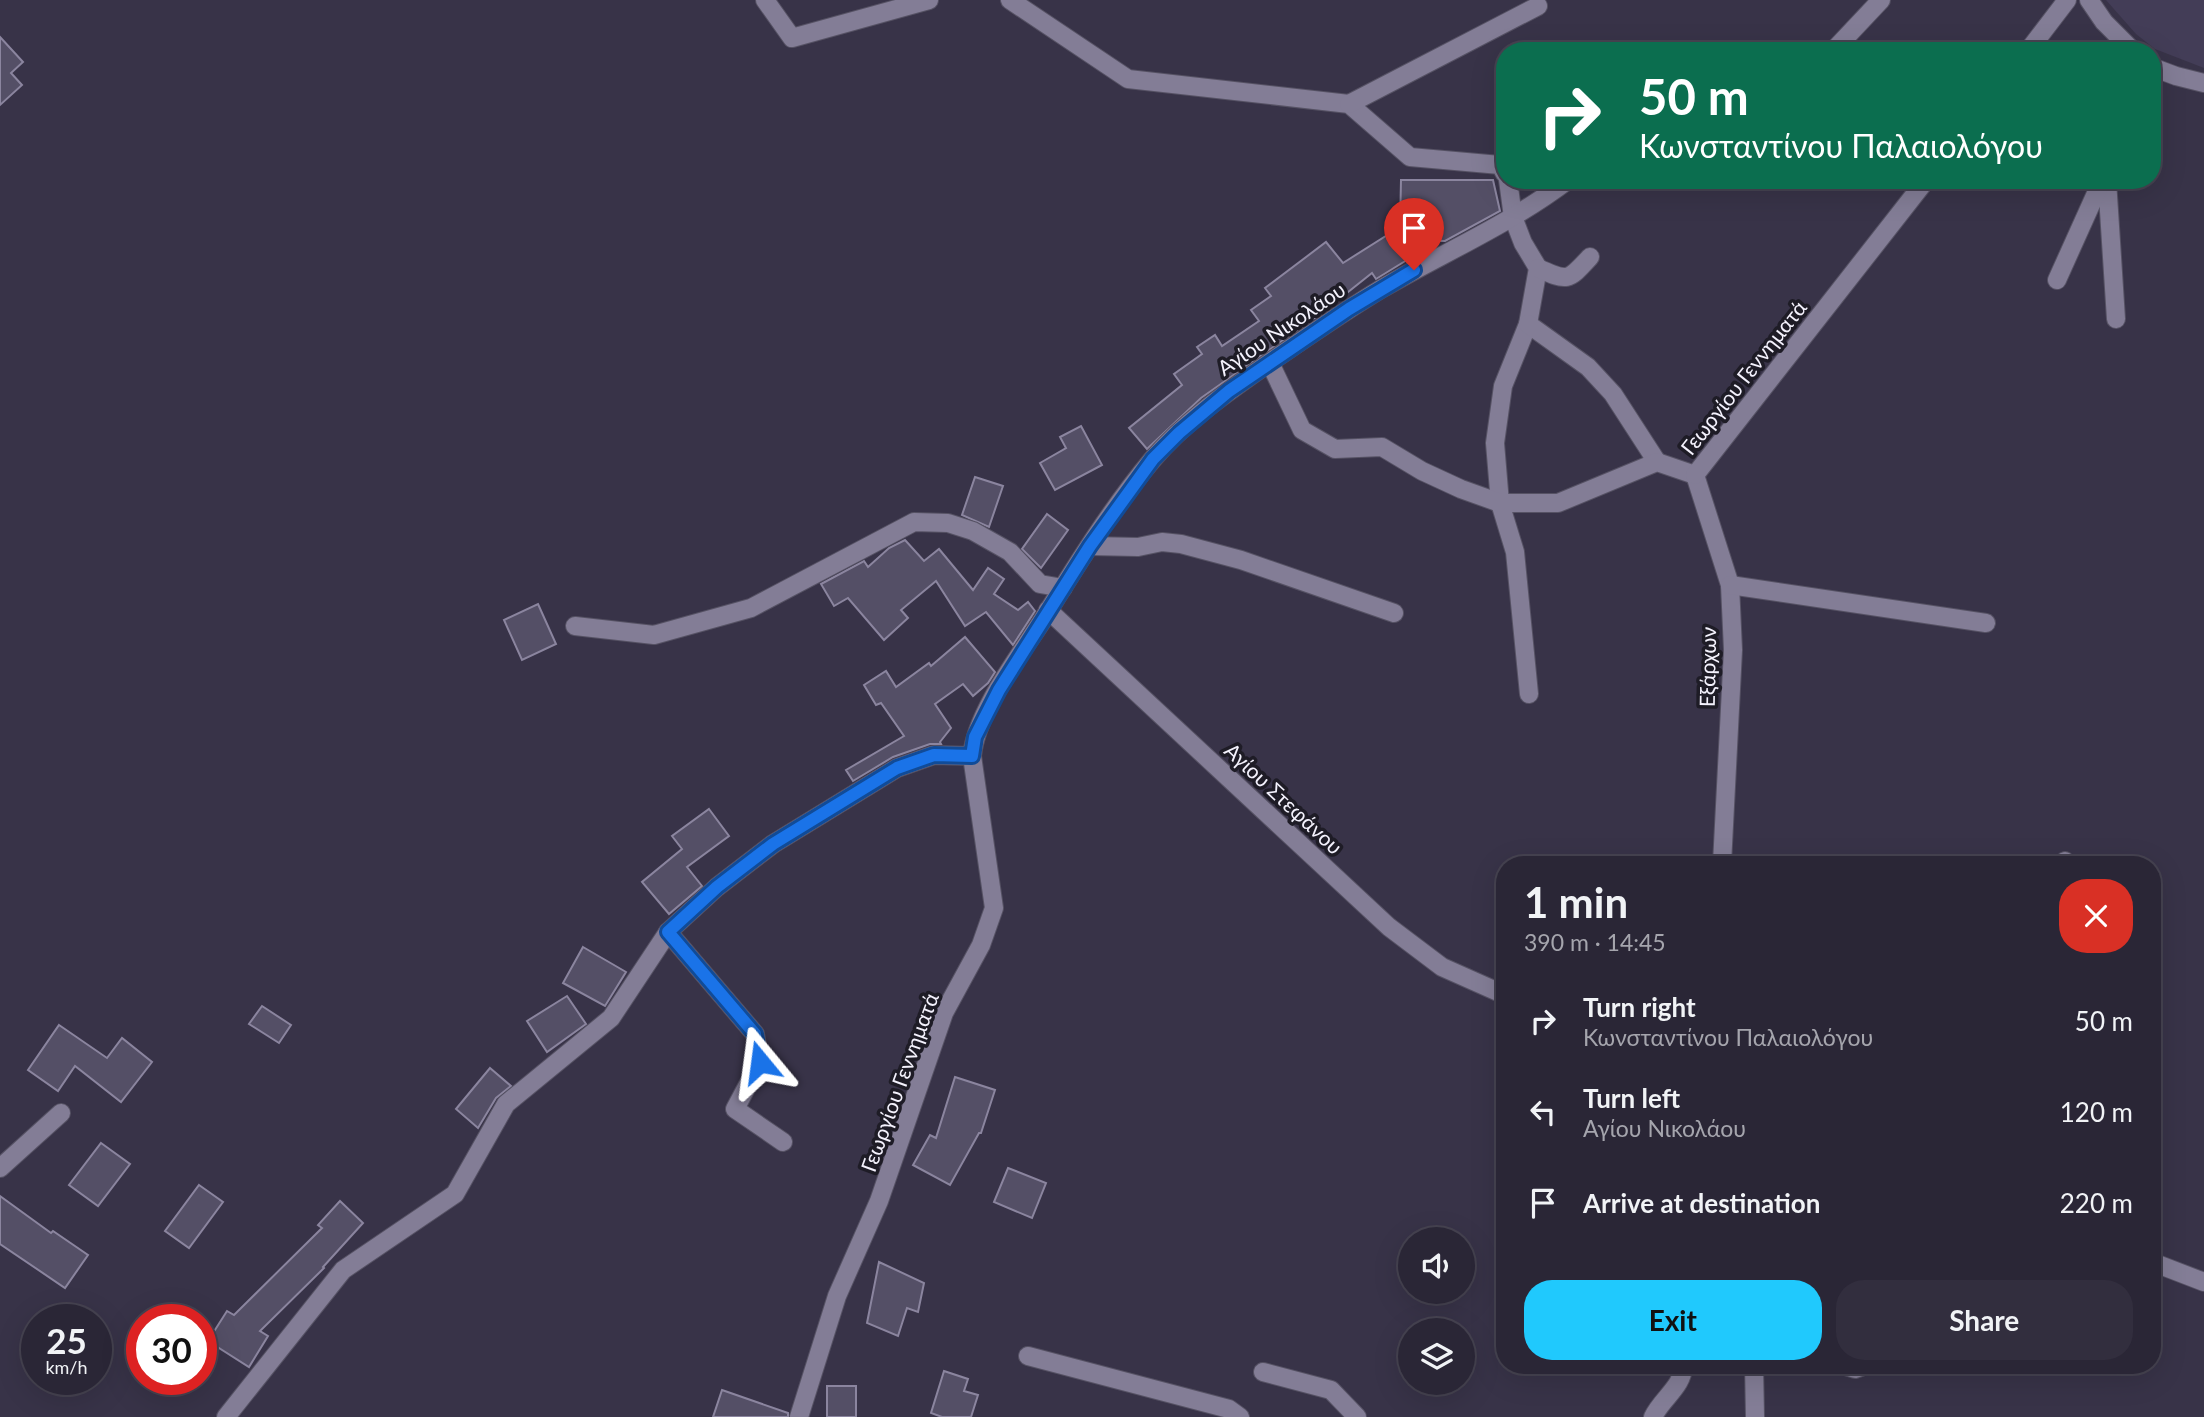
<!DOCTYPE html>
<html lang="en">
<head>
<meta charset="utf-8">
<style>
	body { margin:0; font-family:Lato,sans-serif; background:#322e3e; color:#f1f3f6; height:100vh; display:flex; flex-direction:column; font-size:26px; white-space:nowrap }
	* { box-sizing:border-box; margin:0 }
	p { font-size:23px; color:#a5a5ad }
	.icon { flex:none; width:38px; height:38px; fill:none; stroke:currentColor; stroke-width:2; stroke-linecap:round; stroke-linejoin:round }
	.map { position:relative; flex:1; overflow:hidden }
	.panel { position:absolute; left:1496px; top:856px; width:665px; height:518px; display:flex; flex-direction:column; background:#2a2636; border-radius:28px; box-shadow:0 7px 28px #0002,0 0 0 2px #464351 }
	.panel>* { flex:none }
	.hud { position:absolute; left:1496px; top:42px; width:665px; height:147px; border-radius:28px; box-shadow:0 7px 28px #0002,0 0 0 2px #464351; background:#0b6e4f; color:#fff; overflow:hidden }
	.buttons { position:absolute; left:1398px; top:1227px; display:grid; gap:14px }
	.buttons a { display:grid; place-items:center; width:77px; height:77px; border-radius:50%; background:#2a2636; box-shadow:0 7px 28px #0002,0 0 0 2px #464351; font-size:35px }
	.speed { position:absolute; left:21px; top:1304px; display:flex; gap:14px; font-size:35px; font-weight:700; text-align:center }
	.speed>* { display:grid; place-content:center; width:91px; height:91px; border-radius:50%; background:#2a2636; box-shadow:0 7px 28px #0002,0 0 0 2px #464351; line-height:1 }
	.speed small { font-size:18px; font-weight:400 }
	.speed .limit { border:10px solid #d22; background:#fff; color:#111 }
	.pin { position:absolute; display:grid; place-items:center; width:60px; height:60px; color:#fff; margin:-72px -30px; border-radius:50% 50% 50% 0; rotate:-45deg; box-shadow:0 0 7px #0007 }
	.pin .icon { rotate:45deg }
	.me { position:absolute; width:77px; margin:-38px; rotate:344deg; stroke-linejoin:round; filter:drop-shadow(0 0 5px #0008) }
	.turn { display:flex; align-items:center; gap:24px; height:147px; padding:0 28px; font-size:32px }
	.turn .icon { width:91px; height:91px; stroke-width:2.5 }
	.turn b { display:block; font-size:49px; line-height:60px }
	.round { display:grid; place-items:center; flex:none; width:74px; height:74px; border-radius:28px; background:#322e3e }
	.summary { display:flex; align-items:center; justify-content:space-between; height:119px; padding:0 28px }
	h1 { font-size:42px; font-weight:700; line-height:52px }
	.button { display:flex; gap:14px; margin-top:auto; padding:14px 28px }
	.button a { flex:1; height:80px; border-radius:28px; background:#20c9fd; color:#111; font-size:28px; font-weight:700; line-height:80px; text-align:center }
	.button a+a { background:#322e3e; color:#f1f3f6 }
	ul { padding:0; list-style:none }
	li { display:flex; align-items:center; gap:21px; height:91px; padding:0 28px }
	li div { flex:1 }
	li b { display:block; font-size:26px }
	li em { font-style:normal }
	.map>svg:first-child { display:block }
</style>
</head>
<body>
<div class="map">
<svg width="2204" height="1417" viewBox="0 0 2204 1417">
	<rect width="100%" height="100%" fill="#383348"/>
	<polygon fill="#433d57" points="2106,0 2204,0 2204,68 2155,49 2136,34"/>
	<g fill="#544f66" stroke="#8b859f" stroke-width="2">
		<polygon points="0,37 23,62 11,73 22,85 0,105"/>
		<polygon points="1401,180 1493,180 1500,211 1445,241 1406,240 1415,255 1376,279 1372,273 1323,312 1201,398 1147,449 1129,428 1182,385 1174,374 1202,354 1197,347 1215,335 1222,346 1259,321 1251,310 1271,296 1265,288 1326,242 1343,263 1400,227"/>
		<polygon points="1081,426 1102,465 1055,490 1040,463 1066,448 1060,437"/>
		<polygon points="975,477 1003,486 989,527 962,515"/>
		<polygon points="1047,514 1068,530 1041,568 1022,549"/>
		<polygon points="905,540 924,561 939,549 973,590 988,568 1004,579 994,594 1018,610 1028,602 1035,611 1013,645 986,612 965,626 936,581 901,610 908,618 884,640 848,598 834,606 821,584 864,561 868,567 889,548"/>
		<polygon points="538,604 556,644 522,660 504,620"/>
		<polygon points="965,637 995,672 988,683 973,696 963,684 935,704 951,728 940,742 941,744 930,744 893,757 853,781 846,770 904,736 881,703 876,705 864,685 886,671 896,687 929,663 931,666"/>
		<polygon points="709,809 729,836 687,867 702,886 669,914 642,882 682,849 672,836"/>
		<polygon points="583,947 626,972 605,1006 563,983"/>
		<polygon points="567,996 586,1024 547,1052 527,1021"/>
		<polygon points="262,1006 291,1025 279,1043 249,1024"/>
		<polygon points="59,1025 107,1058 122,1038 152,1062 121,1102 75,1066 58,1091 28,1070"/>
		<polygon points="490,1068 511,1086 496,1098 478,1128 456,1109"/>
		<polygon points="955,1077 995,1090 981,1133 979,1133 950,1185 913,1165 930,1135 936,1138"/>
		<polygon points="101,1143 130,1164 98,1206 69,1185"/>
		<polygon points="1008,1168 1046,1183 1032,1218 994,1202"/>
		<polygon points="199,1185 223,1202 189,1248 165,1231"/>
		<polygon points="0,1196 51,1233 53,1231 88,1255 65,1288 0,1244"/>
		<polygon points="340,1201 363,1223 323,1267 324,1268 260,1331 268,1336 249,1367 208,1341 227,1311 234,1315 322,1228 318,1225"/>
		<polygon points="879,1262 924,1283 918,1312 907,1308 898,1336 867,1323"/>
		<polygon points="944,1371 968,1379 964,1391 978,1395 971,1417 942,1417 931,1413"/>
		<rect x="827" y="1386" width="29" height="31"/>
		<polygon points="722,1390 788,1413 788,1417 713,1417"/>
	</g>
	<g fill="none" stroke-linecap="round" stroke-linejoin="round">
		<g stroke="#565264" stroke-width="20">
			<g id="minor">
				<polyline points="765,0 792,38 929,0"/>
				<polyline points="1010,0 1128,79 1349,104 1410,157 1500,165 1505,174"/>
				<polyline points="2028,51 2067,0"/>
				<polyline points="1349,104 1538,6"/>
				<polyline points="1508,180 1513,217 1523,243 1538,268 1528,324 1503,386 1495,443 1500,503 1515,552 1529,694"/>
				<polyline points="2107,180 2116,319"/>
				<path d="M 1538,268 C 1568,282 1568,281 1590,257"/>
				<polyline points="2057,280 2102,180"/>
				<polyline points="1528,324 1588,367 1613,394 1657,462"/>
				<polyline points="1270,363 1302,430 1335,449 1382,447 1422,471 1461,489 1500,503 1558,503 1657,462 1695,475"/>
				<polyline points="1695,475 1730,585 1733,650 1722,864"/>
				<polyline points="1695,475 1926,180"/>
				<polyline points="1090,546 1138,547 1162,542 1181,544 1241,560 1394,613"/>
				<polyline points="1730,585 1986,623"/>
				<polyline points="1048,610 1389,927 1442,967 1505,995"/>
				<polyline points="575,626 654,635 751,608 914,522 948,523 973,531 1010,552 1040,584 1063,588"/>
				<polyline points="2063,864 2065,861"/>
				<polyline points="668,932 755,1034 760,1062 735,1109 783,1142"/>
				<polyline points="0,1168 61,1113"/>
				<polyline points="2152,1262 2204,1282"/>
				<polyline points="1028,1356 1229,1409 1240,1417"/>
				<polyline points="1754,1365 1755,1417"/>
				<polyline points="1842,1365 1855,1369 1866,1365"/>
				<polyline points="1263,1372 1331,1390 1357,1417"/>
				<polyline points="226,1417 343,1270 455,1194 506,1104 611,1018 668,932 717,887 773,844 897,768 934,755 972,756"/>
				<path d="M 1653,1417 C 1662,1398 1684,1386 1683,1365"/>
			</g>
		</g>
		<g stroke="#565264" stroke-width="20">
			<g id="tertiary">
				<polyline points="2089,0 2104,22 2133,51"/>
				<polyline points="1833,51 1881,0"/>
				<polyline points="2152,67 2176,76 2204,83"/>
				<path d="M 799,1417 L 837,1296 L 879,1201 L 944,1013 L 981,945 L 994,908 L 972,756 C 976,713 1018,658 1042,621 C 1076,566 1111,509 1152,460 C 1186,420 1229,391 1270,362 C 1307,337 1343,312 1381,289 C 1443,253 1510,224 1568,180"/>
			</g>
		</g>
		<use href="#minor" stroke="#837d96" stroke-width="18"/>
		<use href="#tertiary" stroke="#837d96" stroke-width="18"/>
	</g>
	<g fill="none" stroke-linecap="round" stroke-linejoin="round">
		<g stroke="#114b97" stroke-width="18">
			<polyline id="route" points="760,1062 755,1034 668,932 717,887 773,844 897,768 934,755 972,756 975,737 999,690 1090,546 1153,459 1179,433 1229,391 1349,309 1414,270"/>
		</g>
		<use href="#route" stroke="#1a73e8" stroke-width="12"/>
	</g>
	<g text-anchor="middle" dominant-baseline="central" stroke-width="7" stroke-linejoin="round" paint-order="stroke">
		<g font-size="21" fill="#f4f2fd" stroke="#1e1c26">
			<text transform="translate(1281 328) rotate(-34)">Αγίου Νικολάου</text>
			<text transform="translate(1743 377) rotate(-52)">Γεωργίου Γεννηματά</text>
			<text transform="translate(1707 667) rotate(-89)">Εξάρχων</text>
			<text transform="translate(1284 798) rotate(43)">Αγίου Στεφάνου</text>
			<text transform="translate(899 1082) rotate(-70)">Γεωργίου Γεννηματά</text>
		</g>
	</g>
</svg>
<div class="buttons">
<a><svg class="icon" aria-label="sound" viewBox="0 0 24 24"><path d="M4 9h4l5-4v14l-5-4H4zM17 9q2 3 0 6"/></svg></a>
<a><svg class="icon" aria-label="layers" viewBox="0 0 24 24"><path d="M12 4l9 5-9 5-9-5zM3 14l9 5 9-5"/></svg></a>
</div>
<div class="speed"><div>25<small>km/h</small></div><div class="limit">30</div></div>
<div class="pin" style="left:1414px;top:270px;background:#d93025"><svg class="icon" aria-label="arrive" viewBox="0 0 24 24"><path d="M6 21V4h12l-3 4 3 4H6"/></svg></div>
<svg class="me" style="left:760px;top:1062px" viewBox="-20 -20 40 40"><path d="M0-17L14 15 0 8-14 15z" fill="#1a73e8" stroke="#fff" stroke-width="4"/></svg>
<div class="hud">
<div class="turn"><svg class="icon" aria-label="right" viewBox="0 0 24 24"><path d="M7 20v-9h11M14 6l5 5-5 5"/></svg><div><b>50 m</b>Κωνσταντίνου Παλαιολόγου</div></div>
</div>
<section class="panel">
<div class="summary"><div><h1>1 min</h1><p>390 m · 14:45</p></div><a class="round" style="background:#d93025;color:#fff"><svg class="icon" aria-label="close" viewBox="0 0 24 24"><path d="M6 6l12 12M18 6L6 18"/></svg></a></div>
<ul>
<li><svg class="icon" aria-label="right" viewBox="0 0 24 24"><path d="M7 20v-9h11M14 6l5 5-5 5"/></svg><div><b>Turn right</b><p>Κωνσταντίνου Παλαιολόγου</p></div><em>50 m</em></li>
<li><svg class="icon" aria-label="left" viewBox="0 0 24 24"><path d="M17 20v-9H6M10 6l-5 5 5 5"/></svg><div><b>Turn left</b><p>Αγίου Νικολάου</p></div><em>120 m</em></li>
<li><svg class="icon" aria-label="arrive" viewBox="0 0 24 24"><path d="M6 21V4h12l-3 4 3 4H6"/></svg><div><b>Arrive at destination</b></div><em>220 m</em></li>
</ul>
<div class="button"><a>Exit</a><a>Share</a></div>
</section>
</div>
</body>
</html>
